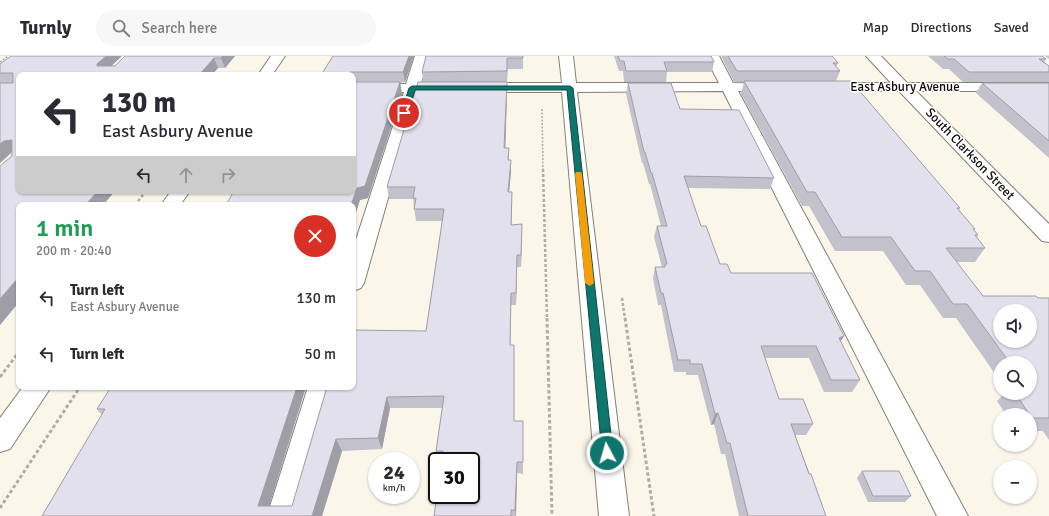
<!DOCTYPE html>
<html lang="en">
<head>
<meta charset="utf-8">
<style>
	body { margin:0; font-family:Signika,sans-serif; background:#f7f7f7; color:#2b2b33; height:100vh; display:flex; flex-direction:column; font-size:15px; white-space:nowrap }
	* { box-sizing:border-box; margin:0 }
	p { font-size:13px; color:#7c7c81 }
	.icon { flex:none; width:22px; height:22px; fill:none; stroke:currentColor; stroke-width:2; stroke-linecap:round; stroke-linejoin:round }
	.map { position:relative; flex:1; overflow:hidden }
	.side { position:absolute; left:16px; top:146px; width:340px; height:188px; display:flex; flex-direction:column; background:#fff; border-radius:8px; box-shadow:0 1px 3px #0004 }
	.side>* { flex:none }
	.top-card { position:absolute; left:16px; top:16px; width:340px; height:122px; border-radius:8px; box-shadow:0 1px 3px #0004; background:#fff; color:#2b2b33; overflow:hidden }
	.controls { position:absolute; left:993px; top:248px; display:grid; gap:8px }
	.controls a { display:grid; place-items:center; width:44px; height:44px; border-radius:50%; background:#fff; box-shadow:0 1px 3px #0004; font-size:20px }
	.speed { position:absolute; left:368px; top:396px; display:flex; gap:8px; font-size:20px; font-weight:700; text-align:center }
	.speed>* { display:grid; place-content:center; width:52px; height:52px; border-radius:50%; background:#fff; box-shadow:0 1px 3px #0004; line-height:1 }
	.speed small { font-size:10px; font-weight:400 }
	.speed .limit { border:2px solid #111; border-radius:6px; background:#fff; color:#111 }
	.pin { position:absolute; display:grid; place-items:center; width:34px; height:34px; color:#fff; margin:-17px; border:2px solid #fff; border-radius:50%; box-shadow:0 1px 4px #0007 }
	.me { position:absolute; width:44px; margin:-22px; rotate:354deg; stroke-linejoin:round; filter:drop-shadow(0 0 3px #0008) }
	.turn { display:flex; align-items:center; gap:14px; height:84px; padding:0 20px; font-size:18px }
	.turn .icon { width:52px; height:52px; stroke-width:2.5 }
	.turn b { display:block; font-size:28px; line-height:34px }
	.lanes { display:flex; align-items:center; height:38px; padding:0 20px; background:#0003; justify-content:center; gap:20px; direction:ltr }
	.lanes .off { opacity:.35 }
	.round { display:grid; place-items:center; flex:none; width:42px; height:42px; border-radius:21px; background:#f7f7f7 }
	.headline { display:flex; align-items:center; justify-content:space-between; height:68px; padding:0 20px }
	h1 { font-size:24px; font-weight:600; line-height:30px; color:#1e9e55 }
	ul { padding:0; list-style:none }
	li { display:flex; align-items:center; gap:12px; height:56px; padding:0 20px }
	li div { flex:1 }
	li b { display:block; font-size:15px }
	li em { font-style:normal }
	header { display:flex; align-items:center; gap:24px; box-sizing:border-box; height:56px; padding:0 20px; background:#fff; border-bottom:1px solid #e1e1e2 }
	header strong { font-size:19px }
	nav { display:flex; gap:22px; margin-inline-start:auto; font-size:14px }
	.search { width:280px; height:36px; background:#f7f7f7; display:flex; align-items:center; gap:10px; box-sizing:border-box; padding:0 14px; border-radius:22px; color:#7c7c81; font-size:15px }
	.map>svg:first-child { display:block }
</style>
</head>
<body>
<header>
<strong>Turnly</strong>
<div class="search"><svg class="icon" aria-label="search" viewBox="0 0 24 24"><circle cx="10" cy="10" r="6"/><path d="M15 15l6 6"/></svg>Search here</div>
<nav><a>Map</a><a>Directions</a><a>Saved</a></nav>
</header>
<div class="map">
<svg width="1049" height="460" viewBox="0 0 1049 460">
	<rect width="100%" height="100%" fill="#fbf6ea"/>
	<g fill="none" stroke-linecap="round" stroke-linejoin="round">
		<g stroke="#858075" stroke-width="2">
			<g id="minor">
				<polygon points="271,0 285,0 272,19 258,19"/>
				<polygon points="415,0 429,0 421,27 562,27 559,0 573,0 576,27 719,27 705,0 719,0 733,27 777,28 779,31 777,34 772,35 738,35 968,460 937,460 723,35 577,36 629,460 599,460 562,36 418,36 364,227 361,232 353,235 353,193 404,36 353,36 353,28 406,28"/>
				<polygon points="866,0 881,0 907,27 1049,27 1049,35 916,35 1049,168 1049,186 1042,185 899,35 821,34 819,31 821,28 826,27 891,27"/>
				<polygon points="171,135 190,135 180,149 161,149"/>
				<polygon points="23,331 51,331 10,393 0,396 0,362"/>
				<polygon points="308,331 334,331 297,460 267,460"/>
			</g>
		</g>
		<g stroke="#b2ada4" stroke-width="1.5" stroke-dasharray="2 1.5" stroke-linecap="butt">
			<polyline points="0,6 8,0"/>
			<polyline points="542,53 543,114"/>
		</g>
		<g stroke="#b2ada4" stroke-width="2.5" stroke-dasharray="3 2" stroke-linecap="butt">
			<polyline points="543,113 547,263"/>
			<polyline points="135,149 146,135"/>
			<polyline points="622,242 625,263"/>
		</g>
		<g stroke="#b2ada4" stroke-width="3" stroke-dasharray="3.5 2.5" stroke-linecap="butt">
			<polyline points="547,262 552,460"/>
			<polyline points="625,262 654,460"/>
			<polyline points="0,321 19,296"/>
			<polyline points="0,452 80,331"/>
		</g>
		<use href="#minor" fill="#fff" fill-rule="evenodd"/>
	</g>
	<g fill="#c3c1cc">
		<polygon points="235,0 225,12 218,12 19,135 115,135 103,149 19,149 19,246 0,269 12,96 0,107 0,8 112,10"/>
		<polygon points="333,0 414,0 405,26 400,27 402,38 368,142 360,144 353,166 353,19 321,19"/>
		<polygon points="523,0 523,13 508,13 507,26 423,26 422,16"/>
		<polygon points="614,0 711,0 714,6 712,16 667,16 666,26 624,26 623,15 619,15"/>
		<polygon points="721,0 832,0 838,7 836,11 840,15 836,25 960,152 959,154 975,173 974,175 978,179 976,181 985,192 975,206 956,206 983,240 1049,242 1049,384 1043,375 1030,375 1030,359 1006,359 997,345 1005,337 1030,337 1030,307 1000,307 1000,325 956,262 943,262 920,229 906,229 883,195 835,195 809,150 802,150 741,38 744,26 734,26"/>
		<polygon points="928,0 1042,0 1046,3 1044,6 1049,10 1049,26 963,26 949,13 943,13"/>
		<polygon points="1045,0 1049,0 1049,3"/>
		<polygon points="628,27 680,53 774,122 770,133 688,132 701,170 720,208 731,217 844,280 840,286 860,324 852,336 824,336 809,302 765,302 779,343 813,368 806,379 795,379 826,460 739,460 725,398 721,398 714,368 711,369 698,319 686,319 686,316 674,316 661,249 658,249 653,222 655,211 662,211 654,181 657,170 661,170 650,128 649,128 643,107 642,107 626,38"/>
		<polygon points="982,27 1049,27 1049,102 976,37"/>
		<polygon points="507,38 505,92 509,92 509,104 511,104 511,115 509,136 512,148 511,169 522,168 521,211 517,211 516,249 511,249 510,289 514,365 523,365 523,418 517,417 516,460 434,460 471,405 439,405 436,395 442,352 390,352 382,393 342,395 322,460 42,460 102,359 97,353 111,331 306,331 269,450 292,450 327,331 426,275 442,165 416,165 413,143 389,143 387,131"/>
		<polygon points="862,415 911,440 905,446 868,446 857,422"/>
	</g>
	<g fill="#9f9da6">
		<polygon points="106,0 122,0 103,18 97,10 97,8"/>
		<polygon points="223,0 235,0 225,12 221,2"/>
		<polygon points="409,0 414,0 405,26 403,16"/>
		<polygon points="214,2 218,12 212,19 199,19"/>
		<polygon points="400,26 402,38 368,142 360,144 353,166 353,149 351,149 357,132"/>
		<polygon points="507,26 507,38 505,104 504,92"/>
		<polygon points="12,84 12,96 0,107 0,88 4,85"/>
		<polygon points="511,104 511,115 508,148 508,136"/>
		<polygon points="98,135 115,135 103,149 88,149 87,147"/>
		<polygon points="512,136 512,148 511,181 511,169"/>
		<polygon points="522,168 522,180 521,211 521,199"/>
		<polygon points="517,199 517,211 516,249 516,237"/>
		<polygon points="19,221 19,246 0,269 0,243"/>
		<polygon points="511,237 511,249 510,301 510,289"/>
		<polygon points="844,280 837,291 839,282"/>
		<polygon points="297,331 306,331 266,460 258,450"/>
		<polygon points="387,341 390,352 382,393 378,382"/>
		<polygon points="718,357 714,368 711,369 715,358"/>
		<polygon points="336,383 342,395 322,460 312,460"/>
		<polygon points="517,406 517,417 516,460 515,454"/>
	</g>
	<g fill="#e3e0ed" stroke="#9f9da6" fill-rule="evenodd">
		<polygon points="11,0 106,0 97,8 97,10 115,10 125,0 223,0 221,2 214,2 199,19 19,19 19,135 98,135 87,147 92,147 90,149 19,149 19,221 0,243 0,110 12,100 12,84 4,85 0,88 0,27 13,27 13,17 0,17 0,8"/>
		<polygon points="333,0 409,0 403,16 350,16 349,19 321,19"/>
		<polygon points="426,0 523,0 523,2 507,2 507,15 422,16"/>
		<polygon points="618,0 711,0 714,6 664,6 667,15 626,15 624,5 620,5"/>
		<polygon points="728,0 832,0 838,7 833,7 840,15 737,15"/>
		<polygon points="944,0 1042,0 1046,3 1039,3 1049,10 1049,16 969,16 954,3 948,3"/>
		<path d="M 744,25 L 851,25 L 960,152 L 957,152 L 975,173 L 973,173 L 978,179 L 975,179 L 985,192 L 946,192 L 983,240 L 1036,240 L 1038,242 L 1049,242 L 1049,362 L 1032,362 L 1015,337 L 1030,337 L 1030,307 L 1010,307 L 967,248 L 953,248 L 930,215 L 915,215 L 891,181 L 842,181 L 815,136 L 807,136 ZM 1000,255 L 1030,255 L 1030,285 L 1000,285 Z"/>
		<polygon points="353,26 400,26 365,130 357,132 351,149 226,149 234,135 353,135"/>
		<polygon points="418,26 507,26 504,92 509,92 508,104 511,104 508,136 512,136 511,169 522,168 521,199 517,199 516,237 511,237 510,289 514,289 514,365 523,365 523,406 517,406 515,454 511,454 511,460 434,460 437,439 471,439 471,405 442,405 443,395 436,395 444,340 387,341 378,382 336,383 312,460 42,460 105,353 97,353 111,331 297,331 258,450 292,450 327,331 353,331 353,274 426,275 444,153 414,153 416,142 413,142 415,131 387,131"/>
		<polygon points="628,27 671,27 680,53 739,54 774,122 684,120 701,170 706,170 720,208 727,208 731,217 812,217 844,280 839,282 860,324 831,324 816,290 761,290 779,343 803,343 813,368 791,368 809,418 811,418 826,460 748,460 730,387 727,387 718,357 715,358 702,308 690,308 690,304 678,304 663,237 661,237 655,211 665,211 665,208 667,208 657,170 667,170 652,117 651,117 645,96 644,96"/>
		<polygon points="982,27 1049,27 1049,85"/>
		<polygon points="862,415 899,415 911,440 873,440"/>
	</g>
	<polygon fill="#0f766e" stroke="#0a4d48" points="412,30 570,30 573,32 613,397 612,400 607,402 603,400 602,397 567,34 415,34 408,57 402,58 401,57 409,32"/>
	<polygon fill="#f59e0b" points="576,116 581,116 582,118 594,227 590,230 585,227 575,118"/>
	<g text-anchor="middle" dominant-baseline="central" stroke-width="3" stroke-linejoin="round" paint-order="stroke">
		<g font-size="13" fill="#0d0b08" stroke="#fff">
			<text x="905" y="31">East Asbury Avenue</text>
			<text transform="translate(970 98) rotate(46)">South Clarkson Street</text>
		</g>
	</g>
</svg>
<div class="controls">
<a><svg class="icon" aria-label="sound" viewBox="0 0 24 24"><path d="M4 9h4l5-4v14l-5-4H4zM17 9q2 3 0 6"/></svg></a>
<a><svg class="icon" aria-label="search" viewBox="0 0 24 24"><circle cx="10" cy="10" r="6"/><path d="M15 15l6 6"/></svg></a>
<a>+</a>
<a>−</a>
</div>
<div class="speed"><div>24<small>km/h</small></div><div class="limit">30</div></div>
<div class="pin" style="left:404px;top:57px;background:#d93025"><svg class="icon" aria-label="arrive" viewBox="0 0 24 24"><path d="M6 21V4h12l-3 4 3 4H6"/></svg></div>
<svg class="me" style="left:607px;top:397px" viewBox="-20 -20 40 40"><circle r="17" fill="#0f766e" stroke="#fff" stroke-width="3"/><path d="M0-11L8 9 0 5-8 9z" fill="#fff"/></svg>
<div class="top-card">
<div class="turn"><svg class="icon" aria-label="left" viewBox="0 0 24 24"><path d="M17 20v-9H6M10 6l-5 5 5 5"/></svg><div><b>130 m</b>East Asbury Avenue</div></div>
<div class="lanes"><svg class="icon" aria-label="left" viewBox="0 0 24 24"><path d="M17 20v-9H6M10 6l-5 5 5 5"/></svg><svg class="icon off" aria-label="ahead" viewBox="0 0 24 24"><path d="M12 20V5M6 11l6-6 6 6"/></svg><svg class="icon off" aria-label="right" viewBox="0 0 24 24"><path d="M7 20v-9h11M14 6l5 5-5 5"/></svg></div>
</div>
<section class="side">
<div class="headline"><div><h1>1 min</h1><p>200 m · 20:40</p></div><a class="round" style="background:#d93025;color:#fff"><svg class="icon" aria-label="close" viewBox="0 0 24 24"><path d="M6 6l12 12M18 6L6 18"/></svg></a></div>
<ul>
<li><svg class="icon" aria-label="left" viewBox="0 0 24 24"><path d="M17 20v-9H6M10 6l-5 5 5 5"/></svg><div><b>Turn left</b><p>East Asbury Avenue</p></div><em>130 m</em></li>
<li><svg class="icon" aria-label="left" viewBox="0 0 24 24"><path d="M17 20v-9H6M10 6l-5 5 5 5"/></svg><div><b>Turn left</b></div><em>50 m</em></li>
</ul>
</section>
</div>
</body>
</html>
